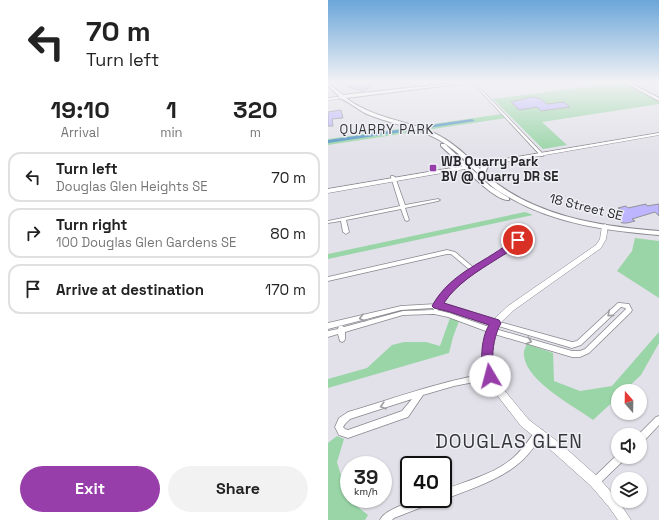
<!DOCTYPE html>
<html lang="en">
<head>
<meta charset="utf-8">
<style>
	body { margin:0; font-family:"Space Grotesk",sans-serif; background:#f2f2f2; color:#222; height:100vh; display:flex; flex-direction:column; font-size:15px; white-space:nowrap }
	* { box-sizing:border-box; margin:0 }
	p { font-size:13px; color:#767676 }
	.icon { flex:none; width:22px; height:22px; fill:none; stroke:currentColor; stroke-width:2; stroke-linecap:round; stroke-linejoin:round }
	.map { position:relative; flex:1; overflow:hidden }
	.panel { display:flex; flex-direction:column; background:#fff; width:328px }
	.panel>* { flex:none }
	.banner { background:#fff; color:#222; overflow:hidden }
	.needle { width:26px; rotate:340deg }
	.buttons { position:absolute; left:283px; top:384px; display:grid; gap:8px }
	.buttons a { display:grid; place-items:center; width:36px; height:36px; border-radius:50%; background:#fff; box-shadow:0 1px 3px #0004; font-size:20px }
	.speed { position:absolute; left:12px; top:456px; display:flex; gap:8px; font-size:20px; font-weight:700; text-align:center }
	.speed>* { display:grid; place-content:center; width:52px; height:52px; border-radius:50%; background:#fff; box-shadow:0 1px 3px #0004; line-height:1 }
	.speed small { font-size:10px; font-weight:400 }
	.speed .limit { border:2px solid #111; border-radius:6px; background:#fff; color:#111 }
	.pin { position:absolute; display:grid; place-items:center; width:34px; height:34px; color:#fff; margin:-17px; border:2px solid #fff; border-radius:50%; box-shadow:0 1px 4px #0007 }
	.me { position:absolute; width:44px; margin:-22px; rotate:352deg; stroke-linejoin:round; filter:drop-shadow(0 0 3px #0008) }
	.turn { display:flex; align-items:center; gap:14px; height:84px; padding:0 20px; font-size:18px }
	.turn .icon { width:52px; height:52px; stroke-width:2.5 }
	.turn b { display:block; font-size:28px; line-height:34px }
	.eta { display:flex; justify-content:space-evenly; align-items:center; height:68px; text-align:center }
	.eta b { font-size:24px; font-weight:600; line-height:28px }
	.primary-button { display:flex; gap:8px; margin-top:auto; padding:8px 20px }
	.primary-button a { flex:1; height:46px; border-radius:24px; background:#973eaa; color:#fff; font-size:16px; font-weight:600; line-height:46px; text-align:center }
	.primary-button a+a { background:#f2f2f2; color:#222 }
	ul { padding:0; list-style:none }
	li { display:flex; align-items:center; gap:12px; height:50px; margin:0 8px 6px; padding:0 12px; border:2px solid #e0e0e0; border-radius:12px }
	li div { flex:1 }
	li b { display:block; font-size:15px }
	li em { font-style:normal }
	main { display:flex; flex:1; min-height:0 }
	.map>svg:first-child { display:block }
</style>
</head>
<body>
<main>
<section class="panel">
<div class="banner">
<div class="turn"><svg class="icon" aria-label="left" viewBox="0 0 24 24"><path d="M17 20v-9H6M10 6l-5 5 5 5"/></svg><div><b>70 m</b>Turn left</div></div>
</div>
<div class="eta">
<div><b>19:10</b><p>Arrival</p></div>
<div><b>1</b><p>min</p></div>
<div><b>320</b><p>m</p></div>
</div>
<ul>
<li><svg class="icon" aria-label="left" viewBox="0 0 24 24"><path d="M17 20v-9H6M10 6l-5 5 5 5"/></svg><div><b>Turn left</b><p>Douglas Glen Heights SE</p></div><em>70 m</em></li>
<li><svg class="icon" aria-label="right" viewBox="0 0 24 24"><path d="M7 20v-9h11M14 6l5 5-5 5"/></svg><div><b>Turn right</b><p>100 Douglas Glen Gardens SE</p></div><em>80 m</em></li>
<li><svg class="icon" aria-label="arrive" viewBox="0 0 24 24"><path d="M6 21V4h12l-3 4 3 4H6"/></svg><div><b>Arrive at destination</b></div><em>170 m</em></li>
</ul>
<div class="primary-button"><a>Exit</a><a>Share</a></div>
</section>
<div class="map">
<svg width="331" height="520" viewBox="0 0 331 520">
	<rect width="100%" height="100%" fill="#e2e1e9"/>
	<g fill="#99d5a7">
		<polygon points="295,82 331,102 331,104 214,122 239,145 215,149 165,99"/>
		<polygon points="174,114 178,118 0,145 0,139"/>
		<polygon points="197,212 205,215 0,259 0,254"/>
		<polygon points="307,238 331,241 331,298 289,271 304,251"/>
		<polygon points="122,318 131,321 125,337 121,353 0,388 0,379 39,368 64,345 76,342 98,342 112,346"/>
		<path d="M 331,332 L 331,343 L 313,375 L 296,391 L 290,391 L 290,397 L 265,420 C 246,406 199,382 196,356 C 195,352 197,348 199,344 L 225,353 L 226,381 L 252,391 L 284,386 Z"/>
		<polygon points="9,436 16,439 9,462 20,499 40,515 37,520 0,520 0,443"/>
	</g>
	<polygon fill="#5091c3" points="144,119 147,121 0,143 0,140"/>
	<g fill="#bdb5fe" stroke="#929298">
		<polygon points="28,82 46,82 40,84 46,85 35,91 20,87"/>
		<polygon points="203,97 211,98 219,104 236,102 242,107 213,111 209,107 191,110 183,102"/>
		<polygon points="13,110 15,118 4,119 5,126 0,126 0,112"/>
		<polygon points="318,204 319,206 331,204 331,216 327,212 304,219 307,221 299,223 294,223 287,217 290,216 288,215 295,213 293,212 296,211 290,208 298,206 300,208"/>
	</g>
	<g fill="none" stroke-linecap="round" stroke-linejoin="round">
		<g stroke="#89888f" stroke-width="1.5">
			<g id="minor">
				<polygon points="144,82 146,82 215,154 215,156 213,156"/>
				<polygon points="63,176 65,176 67,177 77,205 110,199 112,200 110,201 77,208 81,220 79,221 77,220 73,209 18,220 21,232 18,234 15,232 13,221 0,223 0,221 72,206 63,177"/>
				<path d="M 190,238 L 192,239 L 193,240 L 192,241 C 166,262 133,276 114,304 L 123,306 L 168,321 L 244,342 L 249,341 L 290,303 L 292,303 L 301,304 L 304,310 L 303,312 L 261,353 L 252,357 L 244,357 L 163,333 L 120,317 L 106,314 L 75,315 L 17,332 L 17,339 L 16,341 L 14,342 L 12,341 L 10,334 L 0,337 L 0,331 L 10,329 L 11,326 L 13,325 L 16,327 L 75,311 L 106,310 L 105,308 L 73,310 L 0,329 L 0,323 L 73,306 L 108,304 C 117,290 128,280 142,270 L 123,254 L 119,254 L 0,281 L 0,277 L 119,250 L 127,252 L 146,268 L 166,255 ZM 293,307 L 297,308 L 298,309 L 257,349 L 252,351 L 244,351 L 164,328 L 121,313 L 109,310 L 111,309 L 123,310 L 167,325 L 244,348 L 253,345 Z"/>
				<path d="M 162,373 L 165,374 L 166,376 L 165,378 L 162,379 L 126,386 L 95,395 L 80,417 L 20,438 L 11,435 L 7,427 L 11,418 L 20,412 C 67,398 113,381 162,373 ZM 84,399 L 74,411 L 20,430 L 17,429 L 15,427 L 17,424 L 22,419 Z"/>
				<polygon points="331,416 331,425 315,442 312,443 312,435 310,435 328,417"/>
				<path d="M 211,429 L 214,430 L 215,433 L 214,436 C 207,446 200,456 190,464 C 170,481 139,490 115,500 L 114,499 L 115,499 L 115,490 C 139,481 167,474 186,457 C 195,449 201,440 208,430 Z"/>
				<polygon points="290,454 290,457 297,457 296,460 270,485 267,486 264,485 263,482 264,479"/>
				<path d="M 92,499 L 109,499 L 107,502 L 66,518 L 64,520 L 52,520 C 57,509 81,503 92,499 Z"/>
			</g>
		</g>
		<g stroke="#89888f" stroke-width="1">
			<g id="tertiary">
				<polygon points="10,97 10,99 0,100 0,98"/>
				<polygon points="331,133 331,135 0,193 0,189"/>
				<polygon points="277,224 280,226 278,239 273,248 186,310 170,325 167,330 163,361 166,375 171,384 201,420 233,444 271,478 289,499 303,520 290,520 281,507 263,486 225,452 193,426 165,390 157,376 155,361 159,330 164,321 180,306 268,245 272,239 274,226"/>
			</g>
		</g>
		<g stroke="#89888f" stroke-width="2">
			<g id="secondary">
				<path d="M 136,82 L 146,82 L 18,98 C 44,118 77,120 106,133 C 125,142 138,155 152,169 C 154,165 158,162 162,163 L 163,164 L 159,168 L 157,174 C 204,216 270,226 331,231 L 331,235 C 281,231 228,224 184,199 C 175,194 166,189 159,182 C 145,170 134,155 119,145 C 95,128 65,125 39,114 C 32,111 16,98 10,98 L 11,96 L 0,86 L 0,83 L 15,95 Z"/>
				<polygon points="296,82 300,82 331,98 331,101"/>
				<path d="M 113,144 L 117,144 L 162,186 L 181,198 L 181,200 C 169,202 140,172 131,163 L 126,168 L 122,168 L 121,167 L 126,162 L 126,158 L 113,146 Z"/>
			</g>
		</g>
		<use href="#minor" fill="#fff" fill-rule="evenodd"/>
		<use href="#tertiary" fill="#fff" fill-rule="evenodd"/>
		<use href="#secondary" fill="#fff" fill-rule="evenodd"/>
	</g>
	<defs><path id="oneway-chevron" d="M-2-3.5L2.5 0L-2 3.5" fill="none" stroke-width="1.6" stroke-linecap="round" stroke-linejoin="round"/></defs>
	<g stroke="#9e9ea0">
		<use href="#oneway-chevron" transform="translate(282 314) rotate(140)"/>
		<use href="#oneway-chevron" transform="translate(34 318) rotate(166)"/>
		<use href="#oneway-chevron" transform="translate(201 341) rotate(16)"/>
		<use href="#oneway-chevron" transform="translate(55 406) rotate(163)"/>
	</g>
	<linearGradient id="sky" x2="0" y2="1"><stop stop-color="#6ba6d9"/><stop offset="0.53" stop-color="#f2f2f5"/><stop offset="1" stop-color="#f2f2f5" stop-opacity="0"/></linearGradient>
	<rect width="331" height="154" fill="url(#sky)"/>
	<path fill="#973eaa" stroke="#62286e" d="M 187,238 L 193,238 L 194,240 C 188,249 178,253 169,259 C 150,271 128,284 116,303 L 171,320 L 173,323 C 167,334 164,349 165,361 C 165,367 169,373 166,379 L 162,381 L 158,379 C 151,365 153,338 161,325 L 122,312 L 106,308 L 104,306 C 124,270 159,263 187,238 Z"/>
	<rect fill="#973eaa" stroke="#efeff6" stroke-width="1.5" x="101" y="164" width="8" height="8" rx="2"/>
	<g text-anchor="middle" dominant-baseline="central" stroke-width="3" stroke-linejoin="round" paint-order="stroke">
		<g font-size="13" letter-spacing="1" fill="#36363b" stroke="#efeff6">
			<text x="59" y="129">QUARRY PARK</text>
		</g>
		<g font-size="13" font-weight="bold" fill="#28282b" stroke="#efeff6" text-anchor="start">
			<text x="113" y="161">WB Quarry Park<tspan x="113" dy="15">BV @ Quarry DR SE</tspan></text>
		</g>
		<g font-size="13" fill="#28282b" stroke="#efeff6">
			<text transform="translate(258 207) rotate(14)">18 Street SE</text>
		</g>
		<g font-size="19" letter-spacing="1" fill="#36363b" stroke="#efeff6">
			<text x="181" y="441">DOUGLAS GLEN</text>
		</g>
	</g>
</svg>
<div class="buttons">
<a><svg class="needle" viewBox="-14 -14 28 28"><path d="M0-13l5 13h-10z" fill="#e53935"/><path d="M0 13l5-13h-10z" fill="#767676"/></svg></a>
<a><svg class="icon" aria-label="sound" viewBox="0 0 24 24"><path d="M4 9h4l5-4v14l-5-4H4zM17 9q2 3 0 6"/></svg></a>
<a><svg class="icon" aria-label="layers" viewBox="0 0 24 24"><path d="M12 4l9 5-9 5-9-5zM3 14l9 5 9-5"/></svg></a>
</div>
<div class="speed"><div>39<small>km/h</small></div><div class="limit">40</div></div>
<div class="pin" style="left:190px;top:240px;background:#d93025"><svg class="icon" aria-label="arrive" viewBox="0 0 24 24"><path d="M6 21V4h12l-3 4 3 4H6"/></svg></div>
<svg class="me" style="left:162px;top:376px" viewBox="-20 -20 40 40"><circle r="19" fill="#fff"/><path d="M0-13L10 11 0 6-10 11z" fill="#973eaa"/></svg>
</div>
</main>
</body>
</html>
